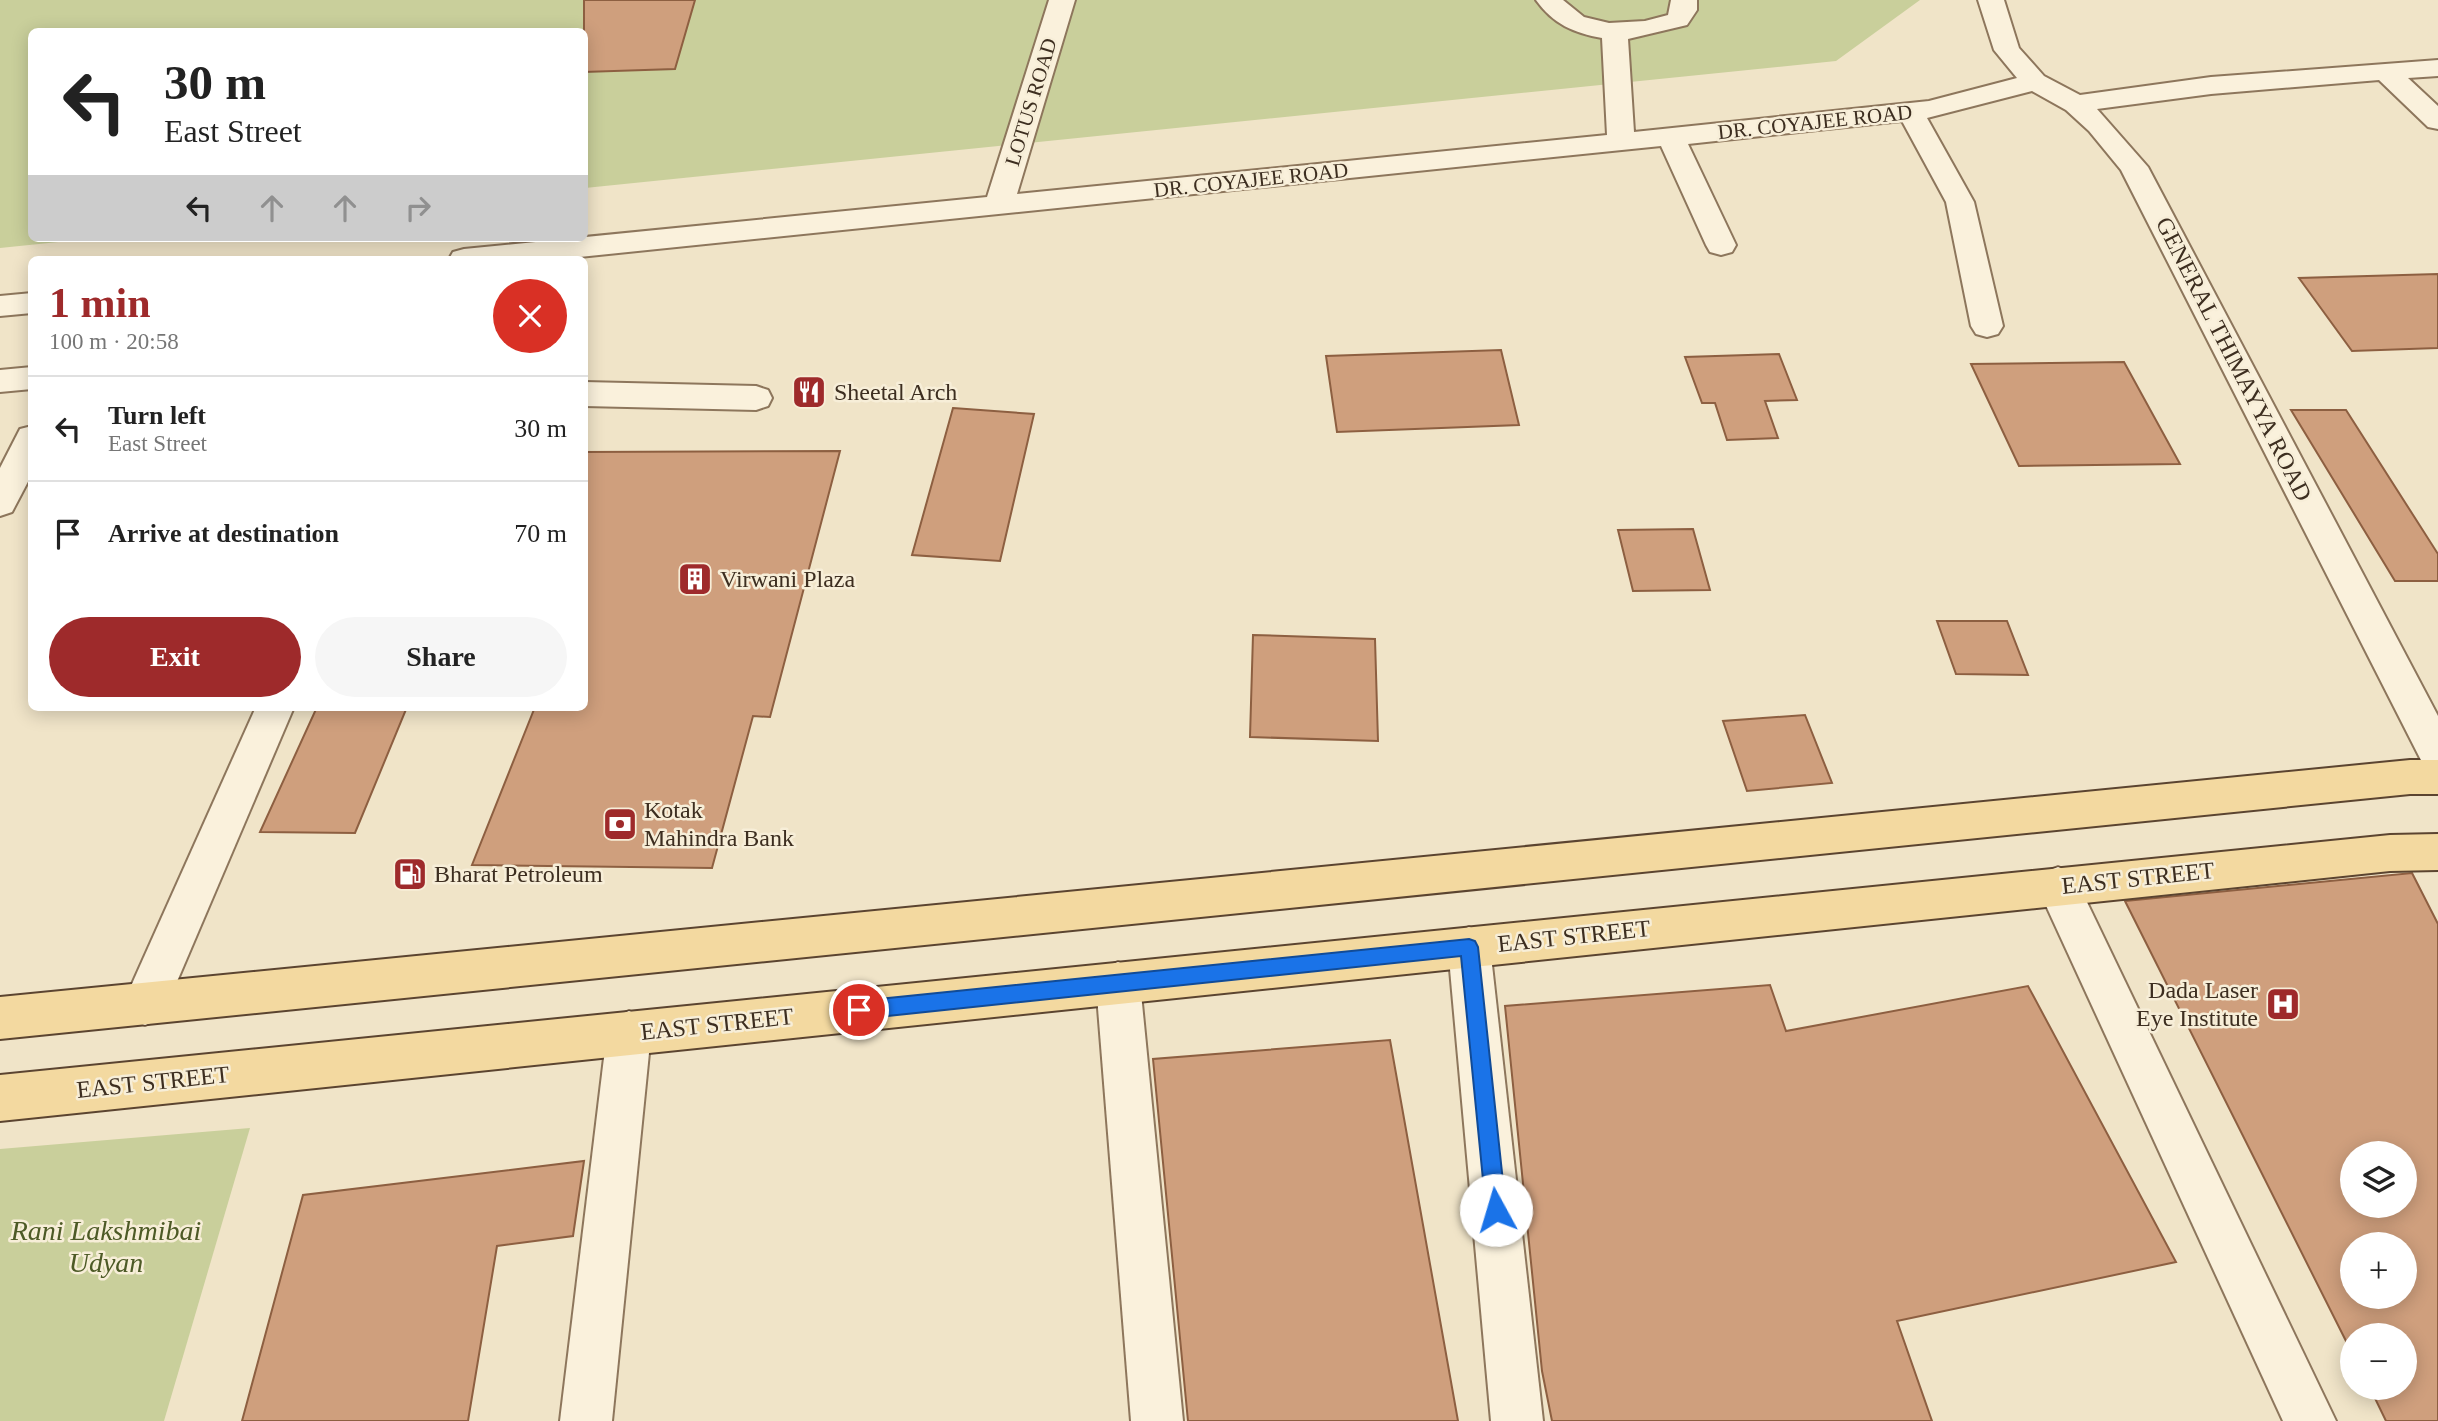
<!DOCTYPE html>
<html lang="en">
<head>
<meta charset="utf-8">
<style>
	body { margin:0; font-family:"Times New Roman",serif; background:#f6f6f6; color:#222; height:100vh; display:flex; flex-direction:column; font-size:26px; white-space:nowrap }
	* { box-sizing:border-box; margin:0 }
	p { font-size:23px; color:#767676 }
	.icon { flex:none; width:38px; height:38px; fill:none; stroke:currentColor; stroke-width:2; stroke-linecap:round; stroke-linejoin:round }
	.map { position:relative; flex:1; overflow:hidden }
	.sheet { position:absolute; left:28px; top:256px; width:560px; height:455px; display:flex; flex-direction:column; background:#fff; border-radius:10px; box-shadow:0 4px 18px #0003 }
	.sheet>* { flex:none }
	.guide { position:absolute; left:28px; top:28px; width:560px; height:214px; border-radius:10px; box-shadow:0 4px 18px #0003; background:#fff; color:#222; overflow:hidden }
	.buttons { position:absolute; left:2340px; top:1141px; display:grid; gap:14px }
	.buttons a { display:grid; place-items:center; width:77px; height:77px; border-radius:50%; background:#fff; box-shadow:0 4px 18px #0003; font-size:35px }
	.pin { position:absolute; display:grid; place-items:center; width:60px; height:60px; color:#fff; margin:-30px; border:4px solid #fff; border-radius:50%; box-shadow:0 2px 7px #0007 }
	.me { position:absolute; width:77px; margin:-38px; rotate:354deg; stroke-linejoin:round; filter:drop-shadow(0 0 5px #0008) }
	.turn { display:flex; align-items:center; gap:24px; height:147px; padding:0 21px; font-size:32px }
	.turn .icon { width:91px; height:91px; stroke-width:2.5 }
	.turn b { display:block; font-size:49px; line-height:60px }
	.lanes { display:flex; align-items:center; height:66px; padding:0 21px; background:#0003; justify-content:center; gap:35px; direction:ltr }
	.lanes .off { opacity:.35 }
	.round { display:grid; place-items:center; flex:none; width:74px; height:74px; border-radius:37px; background:#f6f6f6 }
	.headline { display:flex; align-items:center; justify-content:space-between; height:119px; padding:0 21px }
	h1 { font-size:42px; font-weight:700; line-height:52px; color:#9e2a2b }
	.button { display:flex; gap:14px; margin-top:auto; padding:14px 21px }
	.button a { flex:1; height:80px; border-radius:42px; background:#9e2a2b; color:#fff; font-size:28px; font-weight:700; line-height:80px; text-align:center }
	.button a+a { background:#f6f6f6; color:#222 }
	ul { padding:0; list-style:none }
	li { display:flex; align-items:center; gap:21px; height:105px; padding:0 21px; border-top:2px solid #e0e0e0 }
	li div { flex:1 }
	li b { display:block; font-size:26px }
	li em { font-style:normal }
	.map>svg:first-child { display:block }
</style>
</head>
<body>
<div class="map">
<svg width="2438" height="1421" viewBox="0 0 2438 1421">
	<rect width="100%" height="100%" fill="#f0e4c8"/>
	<g fill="#c9cf9b">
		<polygon points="0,0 1920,0 1836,61 585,188 584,32 32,32 32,238 97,238 0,248"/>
		<polygon points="250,1128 164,1421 0,1421 0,1149"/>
	</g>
	<g fill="#cf9f7d" stroke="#8d5f41" stroke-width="2" fill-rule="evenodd">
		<polygon points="584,0 695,0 675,69 584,72"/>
		<polygon points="2438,274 2438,348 2352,351 2299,278"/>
		<polygon points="1501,350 1519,425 1337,432 1326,356"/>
		<polygon points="1779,354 1797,400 1765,401 1778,438 1727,440 1715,403 1702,403 1685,357"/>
		<polygon points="2124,362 2180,464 2019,466 1971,364"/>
		<polygon points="953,408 1034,414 1000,561 912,555"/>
		<polygon points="2291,410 2346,410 2438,554 2438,581 2395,581"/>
		<polygon points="840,451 770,717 753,716 712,868 472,865 535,707 584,707 584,452"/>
		<polygon points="1693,529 1710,590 1633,591 1618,530"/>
		<polygon points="1937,621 2007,621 2028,675 1956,674"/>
		<polygon points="1253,635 1375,639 1378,741 1250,737"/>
		<polygon points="317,707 407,707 355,833 260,832"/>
		<polygon points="1805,715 1832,783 1747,791 1723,721"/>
		<path d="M 2412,873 L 2438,924 L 2438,1421 L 2386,1421 L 2370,1388 L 2404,1388 L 2404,1335 L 2352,1335 L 2352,1353 L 2125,901 ZM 2352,1153 L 2404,1153 L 2404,1206 L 2352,1206 ZM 2352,1244 L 2404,1244 L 2404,1297 L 2352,1297 Z"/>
		<polygon points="1770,985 1786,1031 2028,986 2176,1262 1897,1321 1932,1421 1552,1421 1542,1371 1505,1006"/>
		<polygon points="1390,1040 1458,1421 1188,1421 1153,1059"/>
		<polygon points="584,1161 573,1236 497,1246 468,1421 242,1421 303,1195"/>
	</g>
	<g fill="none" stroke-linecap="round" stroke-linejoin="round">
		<g stroke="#8d765c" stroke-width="4">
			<g id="minor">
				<path d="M 1049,0 L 1075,0 L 1017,194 L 1607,135 L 1602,38 C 1574,33 1553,24 1536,0 L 1563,0 L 1584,17 L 1609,23 L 1645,21 L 1668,15 L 1671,0 L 1697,0 L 1697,10 L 1687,25 L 1628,39 L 1634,132 L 1929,101 L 2017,78 L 1994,50 L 1978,0 L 2004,0 L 2019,48 L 2044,76 L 2080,95 L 2211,77 L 2438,60 L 2438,76 L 2408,78 L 2438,106 L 2438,129 L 2428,127 L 2379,80 L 2211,94 L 2097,109 L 2148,167 L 2438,716 L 2438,771 L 2424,766 L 2121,170 L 2089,131 L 2066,110 L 2032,91 L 1927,118 L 1974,202 L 2003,326 L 1998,334 L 1987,337 L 1976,334 L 1971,326 L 1946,202 L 1902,121 L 1688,144 L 1736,245 L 1732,252 L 1721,255 L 1710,252 L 1706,245 L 1661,146 L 560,259 L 449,259 L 453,252 L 464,249 L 987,197 Z"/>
				<polygon points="32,293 32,313 0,316 0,296"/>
				<polygon points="32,367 32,389 0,392 0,370"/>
				<polygon points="584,382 756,386 768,390 772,398 768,406 756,410 584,406"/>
				<polygon points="32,426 32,474 12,512 0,516 0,468 20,429"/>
				<polygon points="256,707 294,707 161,1019 145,1025 129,1019 123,1004"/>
				<polygon points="2058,867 2073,873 2336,1421 2283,1421 2037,886 2043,873"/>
				<polygon points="1469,927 1484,933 1490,947 1543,1421 1491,1421 1448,947 1454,933"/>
				<polygon points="1118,962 1133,968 1140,983 1183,1421 1131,1421 1096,983 1103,968"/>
				<polygon points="629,1011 645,1018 651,1033 612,1421 560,1421 607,1033 613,1018"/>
			</g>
		</g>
		<g stroke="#5b4430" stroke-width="4">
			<g id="major">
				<polygon points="2410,760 2438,760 2438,794 2410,794 0,1039 0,997"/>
				<polygon points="2438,834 2438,870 2390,871 0,1121 0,1075 2390,835"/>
			</g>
		</g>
		<use href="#minor" fill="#faf1dc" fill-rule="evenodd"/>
		<use href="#major" fill="#f3d9a0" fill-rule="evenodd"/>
	</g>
	<polygon fill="#1a73e8" stroke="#114b97" stroke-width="2" points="1469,939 1475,941 1478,947 1506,1210 1503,1217 1496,1220 1489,1217 1486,1210 1461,956 859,1019 852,1016 850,1010 852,1004 859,1001"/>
	<defs>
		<g id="restaurant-square" transform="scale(1.75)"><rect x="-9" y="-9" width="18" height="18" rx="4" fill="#9e2a2b" stroke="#f7eed8"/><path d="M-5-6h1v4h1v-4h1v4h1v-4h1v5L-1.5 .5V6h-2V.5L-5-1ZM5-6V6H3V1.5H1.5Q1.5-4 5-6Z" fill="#fff"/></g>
		<g id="building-square" transform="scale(1.75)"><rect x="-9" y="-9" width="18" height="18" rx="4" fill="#9e2a2b" stroke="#f7eed8"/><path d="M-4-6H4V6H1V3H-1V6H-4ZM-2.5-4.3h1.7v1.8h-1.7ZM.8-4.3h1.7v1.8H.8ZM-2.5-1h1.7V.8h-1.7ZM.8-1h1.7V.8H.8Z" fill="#fff"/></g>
		<g id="bank-square" transform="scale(1.75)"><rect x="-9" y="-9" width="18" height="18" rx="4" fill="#9e2a2b" stroke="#f7eed8"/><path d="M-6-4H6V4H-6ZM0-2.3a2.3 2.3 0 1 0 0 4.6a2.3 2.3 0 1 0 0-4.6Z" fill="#fff"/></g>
		<g id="fuel-square" transform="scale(1.75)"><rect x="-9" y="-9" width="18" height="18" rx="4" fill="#9e2a2b" stroke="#f7eed8"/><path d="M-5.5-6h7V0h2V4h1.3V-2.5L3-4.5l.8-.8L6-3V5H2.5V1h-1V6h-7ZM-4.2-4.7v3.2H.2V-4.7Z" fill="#fff"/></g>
		<g id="hospital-square" transform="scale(1.75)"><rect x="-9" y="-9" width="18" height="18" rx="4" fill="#9e2a2b" stroke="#f7eed8"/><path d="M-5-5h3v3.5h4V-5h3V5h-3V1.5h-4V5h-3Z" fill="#fff"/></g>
	</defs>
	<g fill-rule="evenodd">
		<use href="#restaurant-square" x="809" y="392"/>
		<use href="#building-square" x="695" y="579"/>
		<use href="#bank-square" x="620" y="824"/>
		<use href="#fuel-square" x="410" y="874"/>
		<use href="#hospital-square" x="2283" y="1004"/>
	</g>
	<g text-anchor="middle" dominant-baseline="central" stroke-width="5" stroke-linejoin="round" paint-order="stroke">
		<g font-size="21" fill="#3d2e20" stroke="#f7eed8">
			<text transform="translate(1031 102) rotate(-73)">LOTUS ROAD</text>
			<text transform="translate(1815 122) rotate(-6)">DR. COYAJEE ROAD</text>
			<text transform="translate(1251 180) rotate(-6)">DR. COYAJEE ROAD</text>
		</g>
		<g font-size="24" fill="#3d2e20" stroke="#f7eed8">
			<text transform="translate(2234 359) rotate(63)">GENERAL THIMAYYA ROAD</text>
			<text transform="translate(2138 878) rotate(-6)">EAST STREET</text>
			<text transform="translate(1574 936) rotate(-6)">EAST STREET</text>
			<text transform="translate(717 1024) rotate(-6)">EAST STREET</text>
			<text transform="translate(153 1082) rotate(-6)">EAST STREET</text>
		</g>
		<g font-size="24" fill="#3d2e20" stroke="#f7eed8" text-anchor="start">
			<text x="834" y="392">Sheetal Arch</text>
			<text x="720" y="579">Virwani Plaza</text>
			<text x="644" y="810">Kotak<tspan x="644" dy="28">Mahindra Bank</tspan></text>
			<text x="434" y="874">Bharat Petroleum</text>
			<text x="2258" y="990" text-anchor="end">Dada Laser<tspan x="2258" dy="28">Eye Institute</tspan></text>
		</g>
		<g font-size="28" font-style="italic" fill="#4d5a26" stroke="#f7eed8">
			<text x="106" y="1230">Rani Lakshmibai<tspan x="106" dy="32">Udyan</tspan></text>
		</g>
	</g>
</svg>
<div class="buttons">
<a><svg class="icon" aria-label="layers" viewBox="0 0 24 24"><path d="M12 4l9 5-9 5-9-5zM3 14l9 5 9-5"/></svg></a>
<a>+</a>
<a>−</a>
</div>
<div class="pin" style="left:859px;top:1010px;background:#d93025"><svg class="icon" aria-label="arrive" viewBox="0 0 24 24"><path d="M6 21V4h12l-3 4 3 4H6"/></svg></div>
<svg class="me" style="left:1496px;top:1210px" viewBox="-20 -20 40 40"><circle r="19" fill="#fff"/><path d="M0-13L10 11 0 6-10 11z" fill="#1a73e8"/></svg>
<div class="guide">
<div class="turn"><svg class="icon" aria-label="left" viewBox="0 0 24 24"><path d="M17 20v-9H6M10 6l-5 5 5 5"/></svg><div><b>30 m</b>East Street</div></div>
<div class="lanes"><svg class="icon" aria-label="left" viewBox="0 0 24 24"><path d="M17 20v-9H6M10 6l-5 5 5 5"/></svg><svg class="icon off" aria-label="ahead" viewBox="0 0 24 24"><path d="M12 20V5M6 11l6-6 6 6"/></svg><svg class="icon off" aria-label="ahead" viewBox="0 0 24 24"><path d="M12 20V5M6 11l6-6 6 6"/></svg><svg class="icon off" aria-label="right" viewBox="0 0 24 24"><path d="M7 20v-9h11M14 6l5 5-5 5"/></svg></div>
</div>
<section class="sheet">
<div class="headline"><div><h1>1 min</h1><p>100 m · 20:58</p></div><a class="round" style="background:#d93025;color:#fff"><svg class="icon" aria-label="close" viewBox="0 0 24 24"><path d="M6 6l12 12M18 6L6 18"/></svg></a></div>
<ul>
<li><svg class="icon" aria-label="left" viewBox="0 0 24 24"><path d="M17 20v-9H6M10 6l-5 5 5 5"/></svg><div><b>Turn left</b><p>East Street</p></div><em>30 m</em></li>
<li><svg class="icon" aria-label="arrive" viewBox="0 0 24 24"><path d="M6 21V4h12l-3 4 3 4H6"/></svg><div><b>Arrive at destination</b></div><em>70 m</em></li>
</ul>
<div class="button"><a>Exit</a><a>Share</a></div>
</section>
</div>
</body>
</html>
